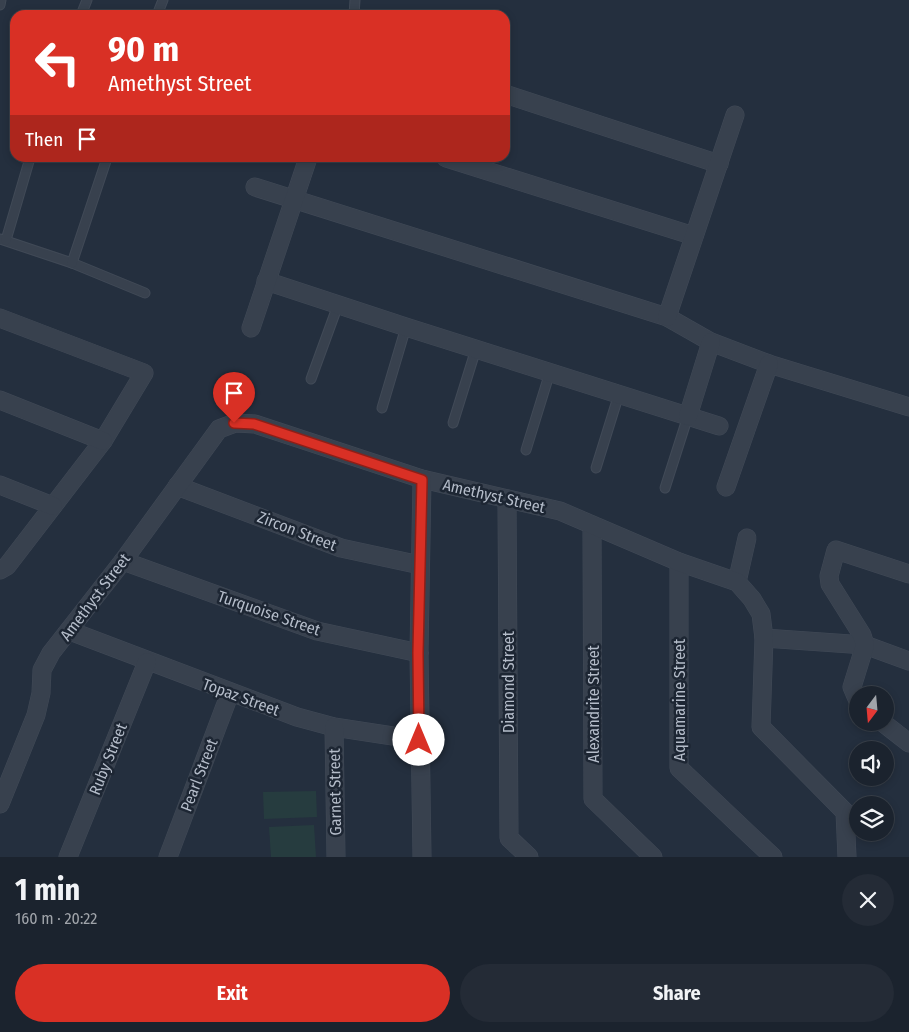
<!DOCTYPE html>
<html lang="en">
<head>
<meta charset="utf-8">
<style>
	body { margin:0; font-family:"Fira Sans Condensed",sans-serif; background:#242b36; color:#f1f3f6; height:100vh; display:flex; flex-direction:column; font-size:19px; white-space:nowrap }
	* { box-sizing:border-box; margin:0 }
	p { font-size:16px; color:#a0a4aa }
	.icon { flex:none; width:28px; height:28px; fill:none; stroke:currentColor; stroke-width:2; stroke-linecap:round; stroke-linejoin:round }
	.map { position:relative; height:857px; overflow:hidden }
	.details { display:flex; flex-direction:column; background:#1b232e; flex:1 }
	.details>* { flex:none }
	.hud { position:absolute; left:10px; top:10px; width:500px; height:152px; border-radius:15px; box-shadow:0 2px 8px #0003,0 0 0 1px #39404a; background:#d93025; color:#fff; overflow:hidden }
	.needle { width:32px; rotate:196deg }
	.controls { position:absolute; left:849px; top:686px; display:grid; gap:10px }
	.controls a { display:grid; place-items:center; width:45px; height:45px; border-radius:50%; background:#1b232e; box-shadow:0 2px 8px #0003,0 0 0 1px #39404a; font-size:25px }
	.pin { position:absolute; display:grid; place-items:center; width:42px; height:42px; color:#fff; margin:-51px -21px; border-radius:50% 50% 50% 0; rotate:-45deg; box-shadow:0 0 5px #0007 }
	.pin .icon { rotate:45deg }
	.me { position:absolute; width:55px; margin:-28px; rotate:0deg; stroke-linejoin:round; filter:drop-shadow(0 0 4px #0008) }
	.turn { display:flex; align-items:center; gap:18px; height:105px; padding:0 15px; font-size:22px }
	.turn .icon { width:65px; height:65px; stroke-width:2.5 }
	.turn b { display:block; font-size:35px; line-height:42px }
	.then { display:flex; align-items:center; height:48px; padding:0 15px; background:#0003; gap:10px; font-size:19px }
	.round { display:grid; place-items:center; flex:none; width:52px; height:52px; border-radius:26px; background:#242b36 }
	.summary { display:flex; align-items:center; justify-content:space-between; height:85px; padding:0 15px }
	h1 { font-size:30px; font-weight:700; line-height:38px }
	.action { display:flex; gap:10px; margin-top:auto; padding:10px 15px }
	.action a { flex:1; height:58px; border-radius:30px; background:#d93025; color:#fff; font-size:20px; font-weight:700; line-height:58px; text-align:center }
	.action a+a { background:#242b36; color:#f1f3f6 }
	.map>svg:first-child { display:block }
</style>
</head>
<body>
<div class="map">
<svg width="909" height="857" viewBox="0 0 909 857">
	<rect width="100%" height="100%" fill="#242f3e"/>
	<g fill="#263c3f">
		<polygon points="316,791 317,817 264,819 263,792"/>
		<polygon points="314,825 316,857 271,857 269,827"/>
	</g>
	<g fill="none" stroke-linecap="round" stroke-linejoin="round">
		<g stroke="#414a57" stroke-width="11">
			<g id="service">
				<polyline points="0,5 1,0"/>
				<polyline points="81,15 87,0"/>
				<polyline points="157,15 163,0"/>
				<polyline points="354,15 355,0"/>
				<polyline points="0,239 72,263 145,293"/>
				<polyline points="6,240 30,158"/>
				<polyline points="72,263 107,158"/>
				<polyline points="311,379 338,305"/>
				<polyline points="382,408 406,327"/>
				<polyline points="453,423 476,349"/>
				<polyline points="526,450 550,372"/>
				<polyline points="596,468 619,394"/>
				<polyline points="665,488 688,416"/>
			</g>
		</g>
		<g stroke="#414a57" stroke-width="19">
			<g id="minor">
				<polyline points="505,94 719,164"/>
				<polyline points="446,158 694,236"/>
				<polyline points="255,187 667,317 711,342 769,364 909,407"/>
				<polyline points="266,281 406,327 719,426"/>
				<polyline points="667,317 735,115"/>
				<polyline points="0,318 144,373 103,441 7,566 0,570"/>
				<polyline points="251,328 308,158"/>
				<polyline points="0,400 103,441"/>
				<polyline points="688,416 711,342"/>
				<polyline points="0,485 53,506"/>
				<polyline points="177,486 341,548 420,565"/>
				<polyline points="726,487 769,364"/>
				<polyline points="507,499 509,838 529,857"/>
				<polyline points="592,526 593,799 653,857"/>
				<polyline points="123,561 317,631 419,653"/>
				<polyline points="679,562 679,768 773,857"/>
				<polyline points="737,582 747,538"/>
				<polyline points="70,631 297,717 334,727 419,740"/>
				<polyline points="764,638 865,645 909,661"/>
				<polyline points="858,701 852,687 865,645 862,635 830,584 829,576 836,550 909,574"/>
				<polyline points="882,722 909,743"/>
				<polyline points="334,727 336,857"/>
				<polyline points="0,804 36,715 41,693 42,670 51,653 123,561 219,429 235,423 255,424 422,479 560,511 679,562 737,582 752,599 761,614 764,638 761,727 845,812 847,857"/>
				<polyline points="68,857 147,662"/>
				<polyline points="168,857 230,693"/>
				<polyline points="422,857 419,653 422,479"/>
			</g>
		</g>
		<use href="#service" stroke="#38414e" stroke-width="9"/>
		<use href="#minor" stroke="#38414e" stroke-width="18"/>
	</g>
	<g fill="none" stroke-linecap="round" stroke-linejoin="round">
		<g stroke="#8d1f18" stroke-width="12">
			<polyline id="route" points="234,423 254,424 422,480 418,653 419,740"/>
		</g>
		<use href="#route" stroke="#d93025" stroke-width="9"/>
	</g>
	<g text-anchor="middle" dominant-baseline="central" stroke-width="5" stroke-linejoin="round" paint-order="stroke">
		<g font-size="16" fill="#b4bcc9" stroke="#1d2633">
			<text transform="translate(494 496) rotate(13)">Amethyst Street</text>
			<text transform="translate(297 531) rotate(21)">Zircon Street</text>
			<text transform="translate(95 597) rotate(-53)">Amethyst Street</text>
			<text transform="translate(269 613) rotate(19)">Turquoise Street</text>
			<text transform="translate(508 682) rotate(-90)">Diamond Street</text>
			<text transform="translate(241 697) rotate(20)">Topaz Street</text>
			<text transform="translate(679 700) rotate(-90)">Aquamarine Street</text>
			<text transform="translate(593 704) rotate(-90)">Alexandrite Street</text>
			<text transform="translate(108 759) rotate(-68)">Ruby Street</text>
			<text transform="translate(199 775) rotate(-69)">Pearl Street</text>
			<text transform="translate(335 792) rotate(-91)">Garnet Street</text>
		</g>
	</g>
</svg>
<div class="controls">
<a><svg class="needle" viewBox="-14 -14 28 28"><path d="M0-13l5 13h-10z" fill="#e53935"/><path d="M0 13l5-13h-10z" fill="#a0a4aa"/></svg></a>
<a><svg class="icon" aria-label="sound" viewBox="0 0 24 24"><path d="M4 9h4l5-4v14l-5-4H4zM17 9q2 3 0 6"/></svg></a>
<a><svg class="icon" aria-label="layers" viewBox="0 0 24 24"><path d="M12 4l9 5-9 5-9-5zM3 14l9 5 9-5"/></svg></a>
</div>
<div class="pin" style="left:234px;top:423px;background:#d93025"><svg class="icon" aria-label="arrive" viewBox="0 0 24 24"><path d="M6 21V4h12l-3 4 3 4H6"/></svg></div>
<svg class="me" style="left:419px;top:740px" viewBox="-20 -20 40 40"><circle r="19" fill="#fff"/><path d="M0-13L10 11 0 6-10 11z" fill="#d93025"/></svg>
<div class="hud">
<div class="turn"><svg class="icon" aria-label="left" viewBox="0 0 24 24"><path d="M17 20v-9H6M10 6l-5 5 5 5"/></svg><div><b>90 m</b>Amethyst Street</div></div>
<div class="then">Then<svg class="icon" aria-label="arrive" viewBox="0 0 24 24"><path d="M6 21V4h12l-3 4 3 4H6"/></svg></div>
</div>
</div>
<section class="details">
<div class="summary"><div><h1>1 min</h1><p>160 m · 20:22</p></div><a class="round"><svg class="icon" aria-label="close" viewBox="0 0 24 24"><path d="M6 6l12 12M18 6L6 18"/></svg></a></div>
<div class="action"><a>Exit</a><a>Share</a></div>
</section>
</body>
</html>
